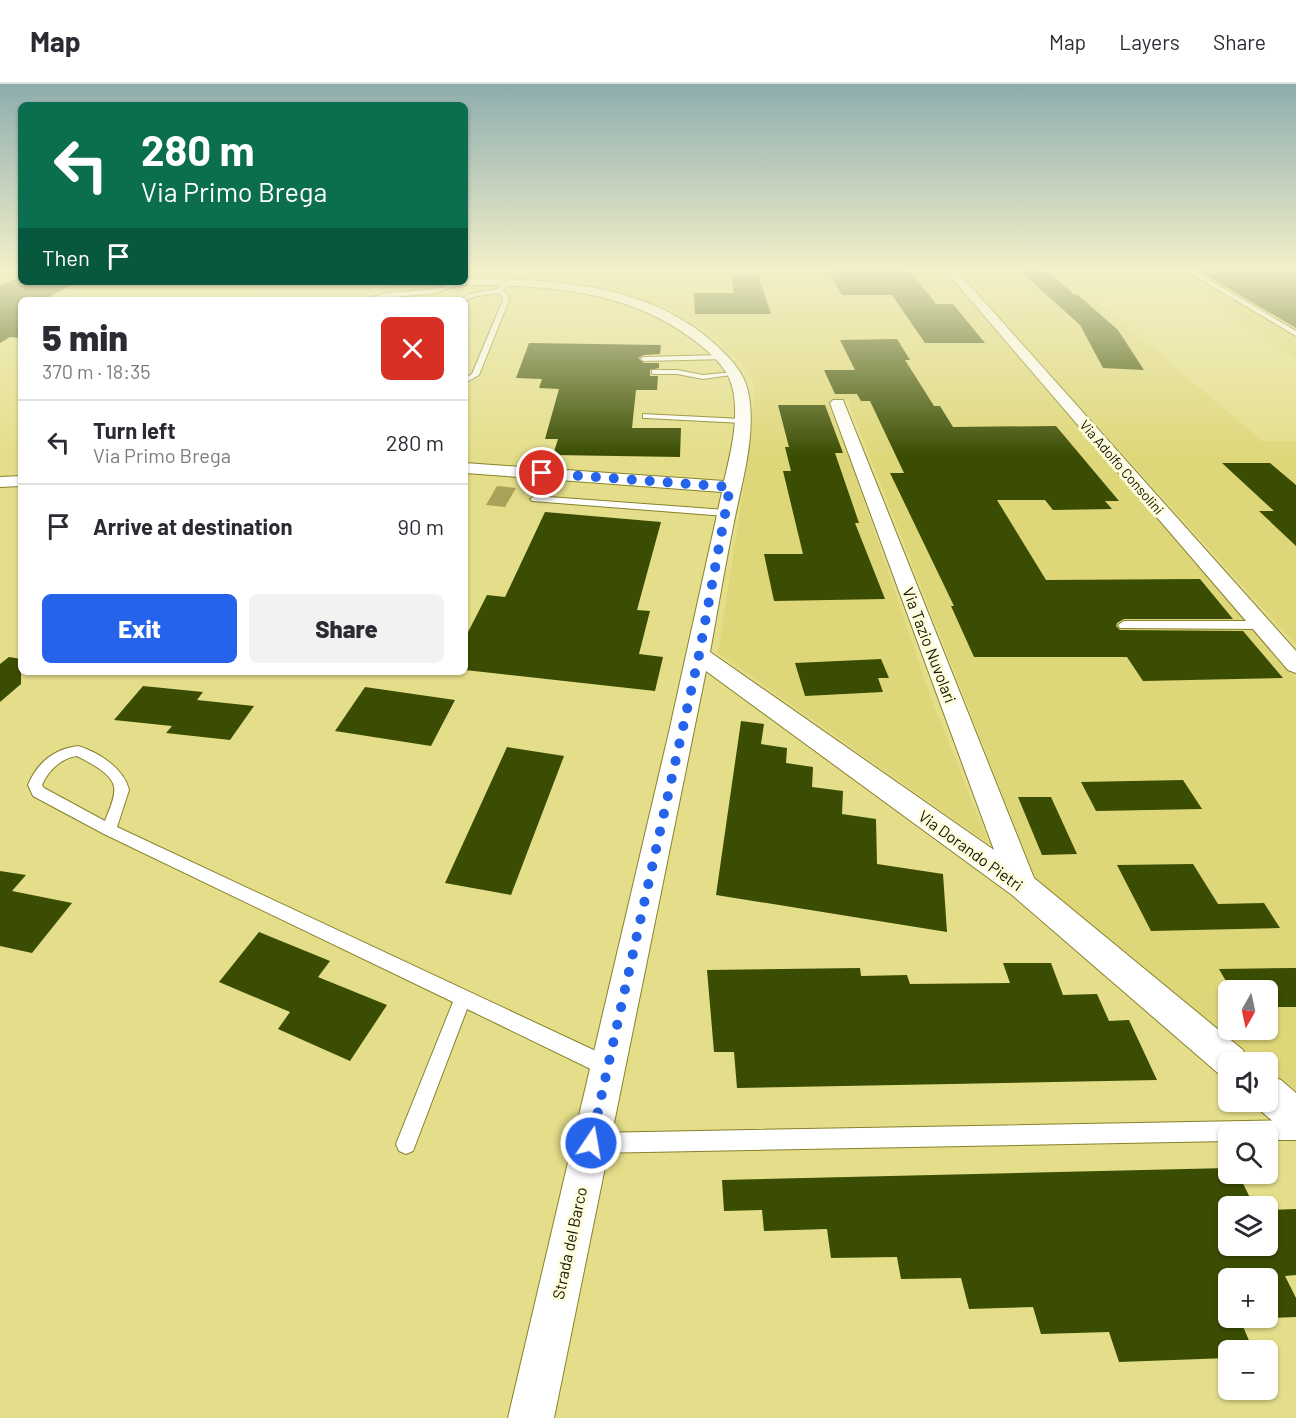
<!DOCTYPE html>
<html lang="en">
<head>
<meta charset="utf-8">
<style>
	body { margin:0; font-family:Barlow,sans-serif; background:#f2f2f3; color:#2b2b33; height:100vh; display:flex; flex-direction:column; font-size:22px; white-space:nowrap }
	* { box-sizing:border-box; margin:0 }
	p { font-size:20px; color:#7c7c81 }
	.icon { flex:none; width:33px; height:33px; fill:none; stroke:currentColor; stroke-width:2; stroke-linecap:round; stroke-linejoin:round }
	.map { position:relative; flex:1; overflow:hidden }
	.sheet { position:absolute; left:18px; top:213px; width:450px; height:378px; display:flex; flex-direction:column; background:#fff; border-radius:9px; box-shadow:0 2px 4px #0004 }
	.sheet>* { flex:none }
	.banner { position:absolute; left:18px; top:18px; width:450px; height:183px; border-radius:9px; box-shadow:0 2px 4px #0004; background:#0b6e4f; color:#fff; overflow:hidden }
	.needle { width:39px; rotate:189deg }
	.tools { position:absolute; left:1218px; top:896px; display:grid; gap:12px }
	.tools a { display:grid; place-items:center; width:60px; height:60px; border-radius:9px; background:#fff; box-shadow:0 2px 4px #0004; font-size:30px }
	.pin { position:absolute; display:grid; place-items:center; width:51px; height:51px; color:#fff; margin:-26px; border:3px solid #fff; border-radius:50%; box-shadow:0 2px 6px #0007 }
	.me { position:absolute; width:66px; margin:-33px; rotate:12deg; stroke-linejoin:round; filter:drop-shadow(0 0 4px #0008) }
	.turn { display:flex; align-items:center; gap:21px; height:126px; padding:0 24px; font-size:27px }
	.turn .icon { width:78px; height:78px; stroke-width:2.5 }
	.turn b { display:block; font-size:42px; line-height:51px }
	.then { display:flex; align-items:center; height:57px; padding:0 24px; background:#0003; gap:12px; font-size:22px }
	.round { display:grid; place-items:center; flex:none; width:63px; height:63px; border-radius:9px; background:#f2f2f3 }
	.head { display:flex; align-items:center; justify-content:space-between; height:102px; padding:0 24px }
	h1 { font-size:36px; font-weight:800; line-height:45px }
	.button { display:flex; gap:12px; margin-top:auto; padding:12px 24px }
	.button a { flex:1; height:69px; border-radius:9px; background:#2563eb; color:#fff; font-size:24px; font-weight:800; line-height:69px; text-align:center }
	.button a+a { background:#f2f2f3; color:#2b2b33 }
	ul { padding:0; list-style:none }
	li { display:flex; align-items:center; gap:18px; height:84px; padding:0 24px; border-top:2px solid #e1e1e2 }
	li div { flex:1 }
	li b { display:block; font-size:22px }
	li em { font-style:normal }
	header { display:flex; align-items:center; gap:36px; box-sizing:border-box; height:84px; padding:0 30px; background:#fff; border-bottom:2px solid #e1e1e2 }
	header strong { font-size:28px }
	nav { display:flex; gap:33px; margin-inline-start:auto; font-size:21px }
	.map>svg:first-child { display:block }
</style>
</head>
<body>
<header>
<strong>Map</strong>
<nav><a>Map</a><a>Layers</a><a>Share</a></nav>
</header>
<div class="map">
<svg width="1296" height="1334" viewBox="0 0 1296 1334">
	<rect width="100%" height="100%" fill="#e4de8a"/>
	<g fill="#ded77a" fill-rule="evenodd">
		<path d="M 609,185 L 941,185 L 1296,593 L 1296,1009 L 1268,987 L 1268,978 L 1257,978 L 1039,804 L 848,317 L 830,317 L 931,614 L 989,760 L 718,569 L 747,382 L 755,300 L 739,276 L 694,236 L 667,224 L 605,205 ZM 1228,906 L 1268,906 L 1268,945 L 1228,945 Z"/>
		<polygon points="955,185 1060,185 1262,357 1296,357 1296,561"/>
		<polygon points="1165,185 1296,185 1296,276"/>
	</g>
	<polygon fill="#a8a258" points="497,402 516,404 505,423 486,421"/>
	<g fill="#3a4d02">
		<polygon points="827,185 909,185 936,220 953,220 985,259 925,259 892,211 842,211"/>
		<polygon points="1018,185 1044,185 1075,211 1078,211 1118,246 1144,286 1103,284 1080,241"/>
		<polygon points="1196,185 1296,185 1296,244 1241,212"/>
		<polygon points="731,191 758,191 771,230 695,230 694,209 734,209"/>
		<polygon points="21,192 21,198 77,198 43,216 21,216 21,254 10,253 0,259 0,202"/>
		<polygon points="897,255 910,276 905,276 934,322 940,322 953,343 1056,342 1119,417 1105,417 1112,425 1053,426 1045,416 997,416 1046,496 1200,495 1233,535 1124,535 1117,539 1116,542 1120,546 1243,547 1283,594 1143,597 1127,573 974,573 951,522 954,522 890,389 904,389 870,317 861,317 857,310 835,310 824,286 855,286 840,256"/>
		<polygon points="529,259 661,261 660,270 644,271 638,274 644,279 659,279 659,284 650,286 650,292 658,292 657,306 636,306 632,344 681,344 680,373 553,371 558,355 545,355 559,305 539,304 542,295 516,294"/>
		<polygon points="778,321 825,321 843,369 835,369 859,439 855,439 885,515 774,517 764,470 803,470 783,387 791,387 785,363 789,363"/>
		<polygon points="1222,379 1270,379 1296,401 1296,462 1259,427 1274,427"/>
		<polygon points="545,428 661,438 637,526 650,527 639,570 663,573 655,607 465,586 465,554 487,511 505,513"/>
		<polygon points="9,573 21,575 21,600 0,618 0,580"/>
		<polygon points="881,575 889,594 878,594 883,608 805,612 795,579"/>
		<polygon points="143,602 203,608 197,616 254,622 230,656 166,649 172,642 114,636"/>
		<polygon points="365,603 455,616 431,662 335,647"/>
		<polygon points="741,637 764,640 761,660 787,664 786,679 813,683 812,703 843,707 842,730 876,735 877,780 943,790 947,848 716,811"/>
		<polygon points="507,663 564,672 511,811 445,799"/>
		<polygon points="1183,696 1202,725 1096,727 1081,698"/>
		<polygon points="1018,713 1051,713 1077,770 1042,771"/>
		<polygon points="1193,780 1218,820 1264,819 1280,844 1151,847 1117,781"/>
		<polygon points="0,787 26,791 12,807 72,819 32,869 0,862"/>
		<polygon points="259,848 330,877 318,893 387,921 350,977 278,945 290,928 219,898"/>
		<polygon points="1003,879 1051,879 1063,911 1097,910 1109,937 1129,936 1157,996 737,1004 734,968 714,968 707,886 860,884 861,892 907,891 910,900 1010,899"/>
		<polygon points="1296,884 1296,923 1268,923 1268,906 1231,906 1219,885"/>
		<polygon points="1228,1084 1228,1089 1238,1089 1254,1122 1228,1122 1228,1161 1268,1161 1268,1126 1296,1125 1296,1191 1285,1192 1296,1214 1296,1233 1268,1234 1268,1194 1228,1194 1228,1233 1239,1233 1253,1266 1228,1266 1228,1274 1119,1278 1109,1248 1041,1250 1033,1223 969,1225 961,1194 901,1195 897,1173 831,1174 827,1145 764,1147 762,1126 724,1127 722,1096"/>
	</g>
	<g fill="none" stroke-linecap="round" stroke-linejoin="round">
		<g stroke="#88812c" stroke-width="2">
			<g id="service">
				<polygon points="1183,185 1191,185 1296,247 1296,252"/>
				<polygon points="457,198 459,201 436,209 360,216 387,209 436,205"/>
				<polygon points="505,199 508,201 503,207 507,210 509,216 479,291 465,299 465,294 472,290 503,216 502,212 498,209 473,213 465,217 460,216 469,210 497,205"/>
				<polygon points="722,271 726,273 725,275 644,277 640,275 644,273"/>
				<polygon points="655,286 677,286 703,291 734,288 738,290 703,295 677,290 652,290 652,286"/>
				<polygon points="643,330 742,335 746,337 742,339 646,334 643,334"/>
				<polygon points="535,412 726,426 731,429 726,432 532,417 530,415"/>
				<polygon points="1124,537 1261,537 1267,541 1261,545 1120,544 1118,541"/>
				<path d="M 78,662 C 98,668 124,684 129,706 L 117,743 L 615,976 L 617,983 L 615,990 L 608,992 L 601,990 L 467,925 L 413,1067 L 406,1070 L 399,1067 L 396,1060 L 453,918 L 104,750 L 33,712 L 28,701 C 37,679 54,665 78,662 ZM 77,672 C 88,678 112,689 114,703 C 116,713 108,728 105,737 L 44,704 L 42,701 C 48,687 61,674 77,672 Z"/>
				<polygon points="1296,1036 1296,1056 1268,1056 1268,1050 1228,1050 1228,1057 593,1069 586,1066 583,1059 586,1052 593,1049"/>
			</g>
		</g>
		<g stroke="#88812c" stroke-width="2">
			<g id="minor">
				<polygon points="944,185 955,185 1296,567 1296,589 1288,586"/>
				<path d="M 465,195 C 551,195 647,198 715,260 C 729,273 744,288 748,307 C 757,349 742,397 734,438 C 725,481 718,524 710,568 L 994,766 L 830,319 L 833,316 L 843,316 L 1034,794 L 1243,966 L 1248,978 L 1228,978 L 1228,994 L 1219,990 L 1012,811 L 706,587 L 554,1334 L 508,1334 L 669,648 L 722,408 L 465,389 L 465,379 L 724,397 C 731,368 740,332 732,302 C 727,282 707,266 691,254 C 604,190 492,203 390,201 L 384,198 L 465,198 Z"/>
				<polygon points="21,392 21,402 0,403 0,393"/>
				<polygon points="1268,991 1281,996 1296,1009 1296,1051 1283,1046 1255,1022 1253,1017 1268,1017"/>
			</g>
		</g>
		<polyline stroke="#999458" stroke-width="1.5" stroke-dasharray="1.5 2" stroke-linecap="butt" points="0,194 9,193"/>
		<use href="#service" fill="#fff" fill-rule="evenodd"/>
		<use href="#minor" fill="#fff" fill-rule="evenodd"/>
	</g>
	<linearGradient id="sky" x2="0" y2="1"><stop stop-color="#8eadae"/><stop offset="0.5" stop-color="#f3f0ca"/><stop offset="1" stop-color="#f3f0ca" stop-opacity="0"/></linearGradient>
	<rect width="1296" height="372" fill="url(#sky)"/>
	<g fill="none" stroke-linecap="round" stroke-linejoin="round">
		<polyline stroke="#2563eb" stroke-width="10" stroke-dasharray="0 18" points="542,389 730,403 699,571 591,1059"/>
	</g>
	<g text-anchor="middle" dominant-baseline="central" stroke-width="6" stroke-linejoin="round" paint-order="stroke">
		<g font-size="14" fill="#131100" stroke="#fefddc">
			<text transform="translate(1122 383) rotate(49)">Via Adolfo Consolini</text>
		</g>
		<g font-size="16" fill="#131100" stroke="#fefddc">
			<text transform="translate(930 561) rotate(69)">Via Tazio Nuvolari</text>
			<text transform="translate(971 766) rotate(36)">Via Dorando Pietri</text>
			<text transform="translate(569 1159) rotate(-78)">Strada del Barco</text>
		</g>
	</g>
</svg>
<div class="tools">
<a><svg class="needle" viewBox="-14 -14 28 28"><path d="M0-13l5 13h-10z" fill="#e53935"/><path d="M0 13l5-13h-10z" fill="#7c7c81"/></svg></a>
<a><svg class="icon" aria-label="sound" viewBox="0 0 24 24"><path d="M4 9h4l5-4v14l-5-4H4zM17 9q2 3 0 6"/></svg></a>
<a><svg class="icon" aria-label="search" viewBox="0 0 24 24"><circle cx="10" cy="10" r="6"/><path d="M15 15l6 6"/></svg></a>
<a><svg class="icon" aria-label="layers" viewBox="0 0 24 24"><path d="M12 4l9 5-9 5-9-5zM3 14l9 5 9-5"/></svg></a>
<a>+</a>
<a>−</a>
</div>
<div class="pin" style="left:542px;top:389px;background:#d93025"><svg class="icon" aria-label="arrive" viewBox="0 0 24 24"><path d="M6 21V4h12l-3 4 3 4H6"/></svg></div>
<svg class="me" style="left:591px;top:1059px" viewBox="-20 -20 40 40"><circle r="17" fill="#2563eb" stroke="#fff" stroke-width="3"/><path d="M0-11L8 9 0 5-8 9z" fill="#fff"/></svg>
<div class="banner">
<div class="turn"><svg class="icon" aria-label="left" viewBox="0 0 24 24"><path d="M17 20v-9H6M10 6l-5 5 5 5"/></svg><div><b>280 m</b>Via Primo Brega</div></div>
<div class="then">Then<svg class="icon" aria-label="arrive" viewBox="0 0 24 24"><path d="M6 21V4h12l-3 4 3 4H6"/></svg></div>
</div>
<section class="sheet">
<div class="head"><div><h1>5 min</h1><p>370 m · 18:35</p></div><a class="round" style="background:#d93025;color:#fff"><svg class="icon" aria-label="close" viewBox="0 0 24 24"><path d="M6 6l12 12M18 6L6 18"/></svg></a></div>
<ul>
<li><svg class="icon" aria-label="left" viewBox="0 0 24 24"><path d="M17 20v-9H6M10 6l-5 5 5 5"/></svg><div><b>Turn left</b><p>Via Primo Brega</p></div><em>280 m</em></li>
<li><svg class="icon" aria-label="arrive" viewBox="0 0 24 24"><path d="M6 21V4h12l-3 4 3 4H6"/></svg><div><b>Arrive at destination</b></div><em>90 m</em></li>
</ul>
<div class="button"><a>Exit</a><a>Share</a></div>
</section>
</div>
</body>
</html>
